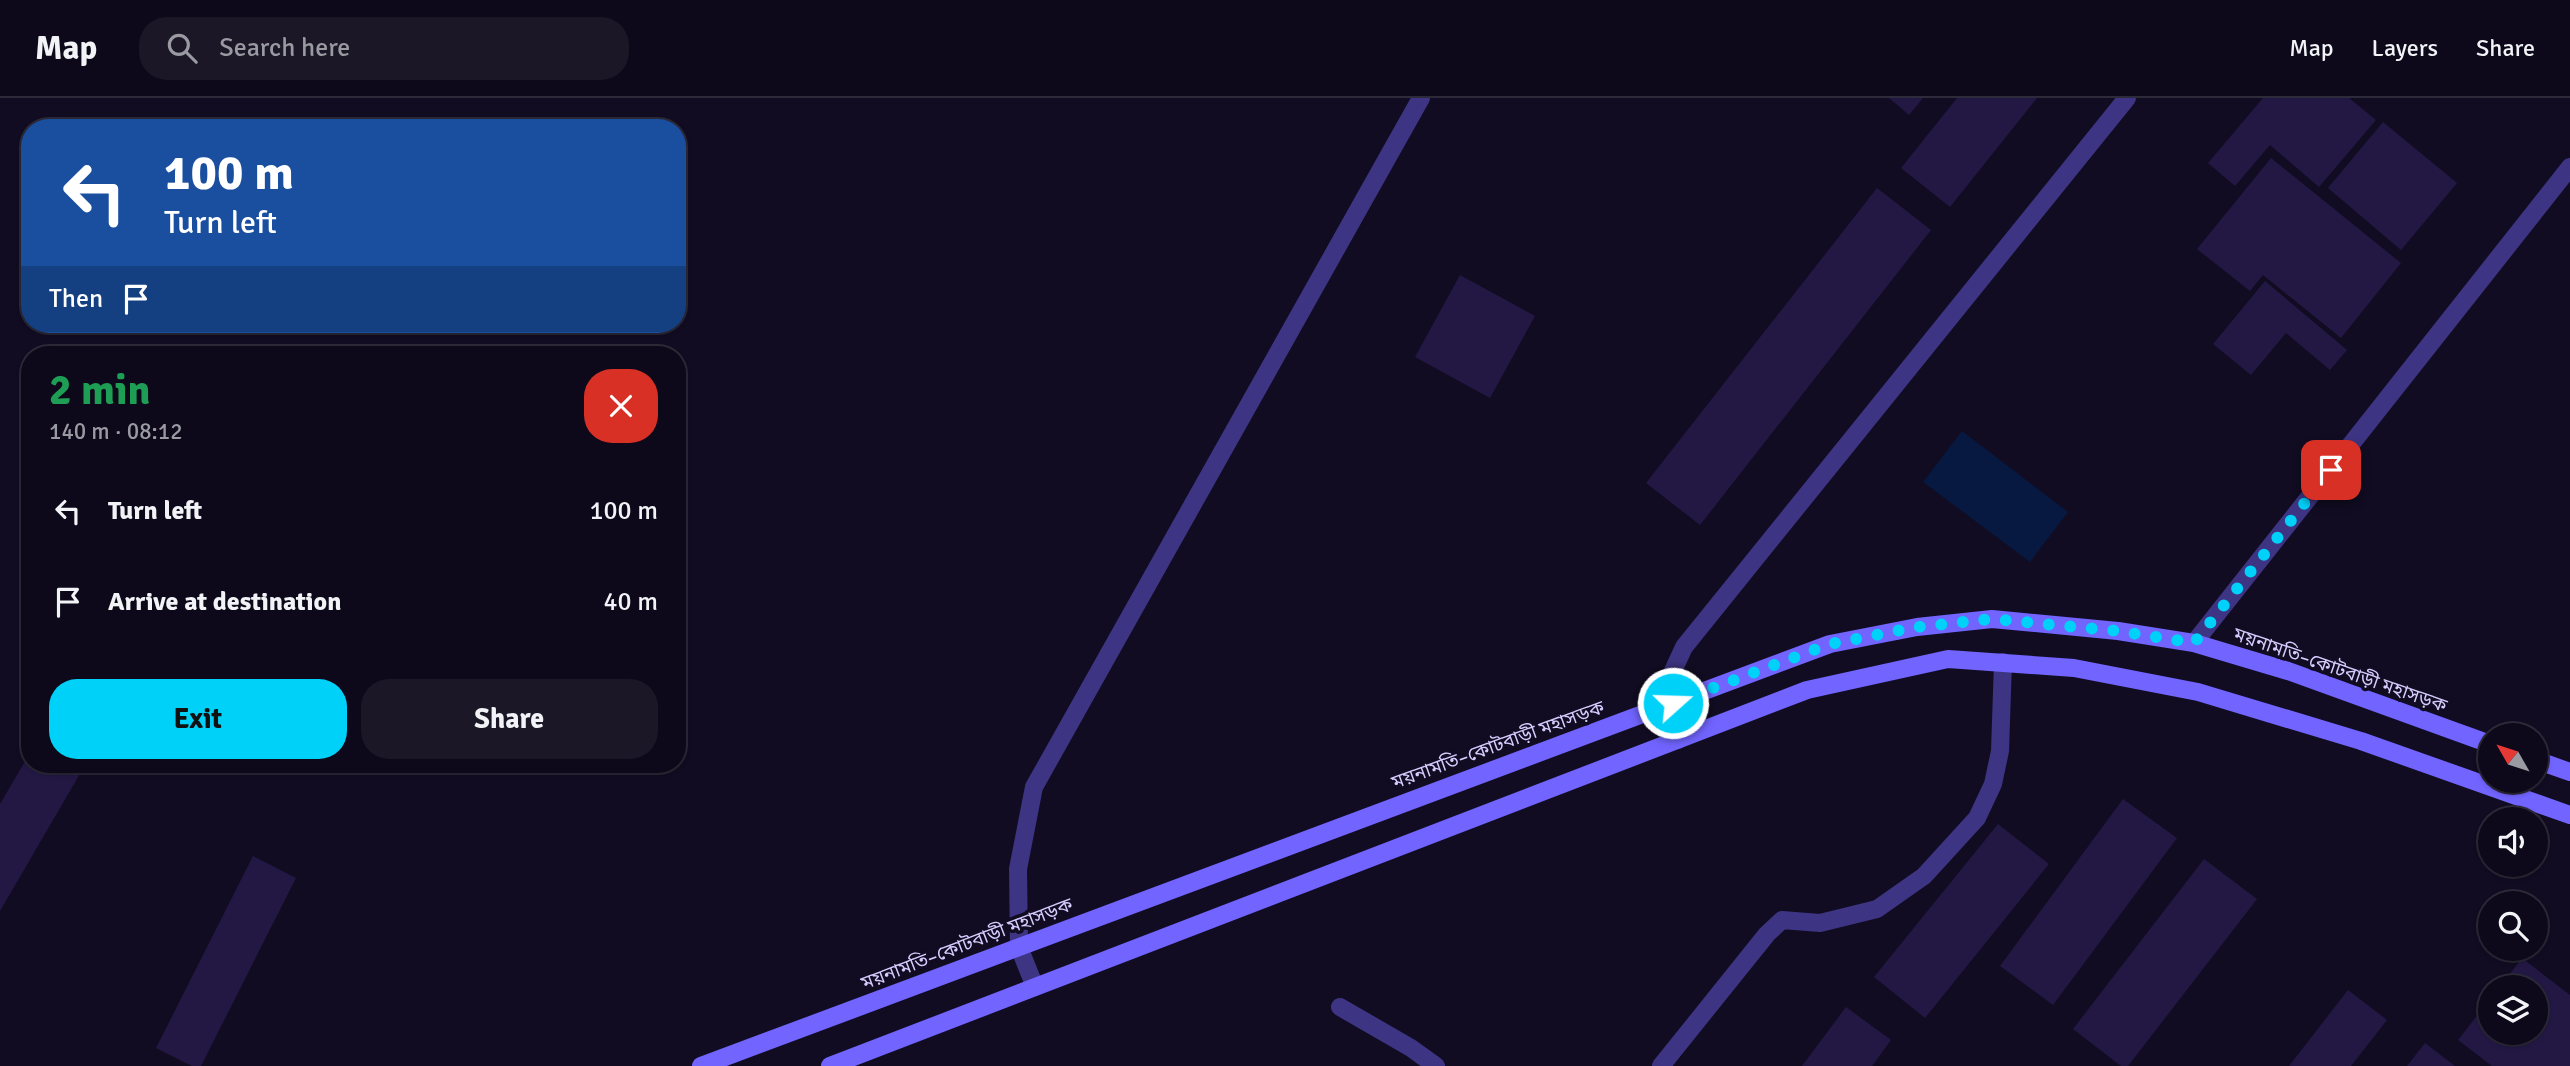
<!DOCTYPE html>
<html lang="en">
<head>
<meta charset="utf-8">
<style>
	body { margin:0; font-family:Signika,"Noto Sans Bengali",sans-serif; background:#1b1727; color:#f1f3f6; height:100vh; display:flex; flex-direction:column; font-size:26px; white-space:nowrap }
	* { box-sizing:border-box; margin:0 }
	p { font-size:23px; color:#9a9aa2 }
	.icon { flex:none; width:38px; height:38px; fill:none; stroke:currentColor; stroke-width:2; stroke-linecap:round; stroke-linejoin:round }
	.map { position:relative; flex:1; overflow:hidden }
	.drawer { position:absolute; left:21px; top:248px; width:665px; height:427px; display:flex; flex-direction:column; background:#0d091a; border-radius:28px; box-shadow:0 2px 5px #0004,0 0 0 2px #2d2a39 }
	.drawer>* { flex:none }
	.hud { position:absolute; left:21px; top:21px; width:665px; height:214px; border-radius:28px; box-shadow:0 2px 5px #0004,0 0 0 2px #2d2a39; background:#1a4fa0; color:#fff; overflow:hidden }
	.needle { width:46px; rotate:309deg }
	.tools { position:absolute; left:2478px; top:625px; display:grid; gap:14px }
	.tools a { display:grid; place-items:center; width:70px; height:70px; border-radius:50%; background:#0d091a; box-shadow:0 2px 5px #0004,0 0 0 2px #2d2a39; font-size:35px }
	.pin { position:absolute; display:grid; place-items:center; width:60px; height:60px; color:#fff; margin:-30px; border-radius:14px; box-shadow:0 4px 10px #0006 }
	.me { position:absolute; width:77px; margin:-38px; rotate:70deg; stroke-linejoin:round; filter:drop-shadow(0 0 5px #0008) }
	.turn { display:flex; align-items:center; gap:24px; height:147px; padding:0 28px; font-size:32px }
	.turn .icon { width:91px; height:91px; stroke-width:2.5 }
	.turn b { display:block; font-size:49px; line-height:60px }
	.then { display:flex; align-items:center; height:66px; padding:0 28px; background:#0003; gap:14px; font-size:26px }
	.round { display:grid; place-items:center; flex:none; width:74px; height:74px; border-radius:28px; background:#1b1727 }
	.head { display:flex; align-items:center; justify-content:space-between; height:119px; padding:0 28px }
	h1 { font-size:42px; font-weight:700; line-height:52px; color:#1e9e55 }
	.action { display:flex; gap:14px; margin-top:auto; padding:14px 28px }
	.action a { flex:1; height:80px; border-radius:28px; background:#00d1f8; color:#111; font-size:28px; font-weight:700; line-height:80px; text-align:center }
	.action a+a { background:#1b1727; color:#f1f3f6 }
	ul { padding:0; list-style:none }
	li { display:flex; align-items:center; gap:21px; height:91px; padding:0 28px }
	li div { flex:1 }
	li b { display:block; font-size:26px }
	li em { font-style:normal }
	header { display:flex; align-items:center; gap:42px; box-sizing:border-box; height:98px; padding:0 35px; background:#0d091a; border-bottom:2px solid #2d2a39 }
	header strong { font-size:33px }
	nav { display:flex; gap:38px; margin-inline-start:auto; font-size:24px }
	.search { width:490px; height:63px; background:#1b1727; display:flex; align-items:center; gap:18px; box-sizing:border-box; padding:0 24px; border-radius:28px; color:#9a9aa2; font-size:26px }
	.map>svg:first-child { display:block }
</style>
</head>
<body>
<header>
<strong>Map</strong>
<div class="search"><svg class="icon" aria-label="search" viewBox="0 0 24 24"><circle cx="10" cy="10" r="6"/><path d="M15 15l6 6"/></svg>Search here</div>
<nav><a>Map</a><a>Layers</a><a>Share</a></nav>
</header>
<div class="map">
<svg width="2570" height="968" viewBox="0 0 2570 968">
	<rect width="100%" height="100%" fill="#110c22"/>
	<polygon fill="#071940" points="1962,333 2068,414 2030,464 1923,384"/>
	<g fill="#231844">
		<polygon points="1889,0 1923,0 1909,17"/>
		<polygon points="1957,0 2037,0 1950,109 1901,70"/>
		<polygon points="2263,0 2349,0 2376,22 2319,89 2270,47 2235,88 2208,65"/>
		<polygon points="2383,24 2457,85 2401,152 2328,90"/>
		<polygon points="2271,60 2401,165 2341,240 2263,177 2250,193 2197,151"/>
		<polygon points="1877,90 1931,132 1700,427 1646,385"/>
		<polygon points="1460,177 1535,218 1490,300 1415,259"/>
		<polygon points="2265,183 2347,252 2330,272 2286,235 2251,277 2213,246"/>
		<polygon points="30,655 30,667 85,667 0,813 0,706"/>
		<polygon points="2123,701 2177,740 2053,907 2000,868"/>
		<polygon points="1998,726 2049,766 1925,920 1874,879"/>
		<polygon points="253,758 296,780 201,968 192,968 156,950"/>
		<polygon points="2204,761 2257,801 2128,968 2121,968 2073,931"/>
		<polygon points="2522,860 2570,897 2570,968 2492,968 2458,942 2490,901 2490,934 2536,934 2536,889 2500,889"/>
		<polygon points="2348,892 2387,922 2351,968 2289,968"/>
		<polygon points="1846,909 1891,942 1872,968 1802,968"/>
		<polygon points="2425,945 2455,968 2407,968"/>
	</g>
	<g fill="none" stroke-linecap="round" stroke-linejoin="round">
		<polyline stroke="#3d3583" stroke-width="18" points="1035,889 1019,849 1018,771 1034,689 1421,0"/>
		<g stroke="#3d3583" stroke-width="18">
			<polyline points="2194,545 2570,69"/>
			<polyline points="1678,642 1672,575 1684,549 2127,0"/>
			<polyline points="1340,909 1411,950 1436,968"/>
			<polyline points="1661,968 1767,836 1782,822 1820,825 1877,811 1924,778 1977,720 1993,686 2000,653 2003,564"/>
		</g>
		<g stroke="#7164ff" stroke-width="18">
			<polyline points="2536,662 2570,674"/>
			<polyline points="701,968 1830,546 1917,529 1992,521 2118,533 2194,545 2288,573 2490,646"/>
			<polyline points="830,968 1807,592 1948,561 2074,570 2198,594 2361,643 2570,717"/>
		</g>
	</g>
	<g fill="none" stroke-linecap="round" stroke-linejoin="round">
		<polyline stroke="#00d1f8" stroke-width="12" stroke-dasharray="0 21.6" points="1673,605 1830,546 1917,529 1992,521 2118,533 2194,545 2331,372"/>
	</g>
	<g text-anchor="middle" dominant-baseline="central" stroke-width="7" stroke-linejoin="round" paint-order="stroke">
		<g font-size="19" fill="#d6cdff" stroke="#110c22">
			<text transform="translate(2340 572) rotate(19)">ময়নামতি–কোটবাড়ী মহাসড়ক</text>
			<text transform="translate(1498 647) rotate(-20)">ময়নামতি–কোটবাড়ী মহাসড়ক</text>
			<text transform="translate(967 846) rotate(-21)">ময়নামতি–কোটবাড়ী মহাসড়ক</text>
		</g>
	</g>
</svg>
<div class="tools">
<a><svg class="needle" viewBox="-14 -14 28 28"><path d="M0-13l5 13h-10z" fill="#e53935"/><path d="M0 13l5-13h-10z" fill="#9a9aa2"/></svg></a>
<a><svg class="icon" aria-label="sound" viewBox="0 0 24 24"><path d="M4 9h4l5-4v14l-5-4H4zM17 9q2 3 0 6"/></svg></a>
<a><svg class="icon" aria-label="search" viewBox="0 0 24 24"><circle cx="10" cy="10" r="6"/><path d="M15 15l6 6"/></svg></a>
<a><svg class="icon" aria-label="layers" viewBox="0 0 24 24"><path d="M12 4l9 5-9 5-9-5zM3 14l9 5 9-5"/></svg></a>
</div>
<div class="pin" style="left:2331px;top:372px;background:#d93025"><svg class="icon" aria-label="arrive" viewBox="0 0 24 24"><path d="M6 21V4h12l-3 4 3 4H6"/></svg></div>
<svg class="me" style="left:1673px;top:605px" viewBox="-20 -20 40 40"><circle r="17" fill="#00d1f8" stroke="#fff" stroke-width="3"/><path d="M0-11L8 9 0 5-8 9z" fill="#fff"/></svg>
<div class="hud">
<div class="turn"><svg class="icon" aria-label="left" viewBox="0 0 24 24"><path d="M17 20v-9H6M10 6l-5 5 5 5"/></svg><div><b>100 m</b>Turn left</div></div>
<div class="then">Then<svg class="icon" aria-label="arrive" viewBox="0 0 24 24"><path d="M6 21V4h12l-3 4 3 4H6"/></svg></div>
</div>
<section class="drawer">
<div class="head"><div><h1>2 min</h1><p>140 m · 08:12</p></div><a class="round" style="background:#d93025;color:#fff"><svg class="icon" aria-label="close" viewBox="0 0 24 24"><path d="M6 6l12 12M18 6L6 18"/></svg></a></div>
<ul>
<li><svg class="icon" aria-label="left" viewBox="0 0 24 24"><path d="M17 20v-9H6M10 6l-5 5 5 5"/></svg><div><b>Turn left</b></div><em>100 m</em></li>
<li><svg class="icon" aria-label="arrive" viewBox="0 0 24 24"><path d="M6 21V4h12l-3 4 3 4H6"/></svg><div><b>Arrive at destination</b></div><em>40 m</em></li>
</ul>
<div class="action"><a>Exit</a><a>Share</a></div>
</section>
</div>
</body>
</html>
